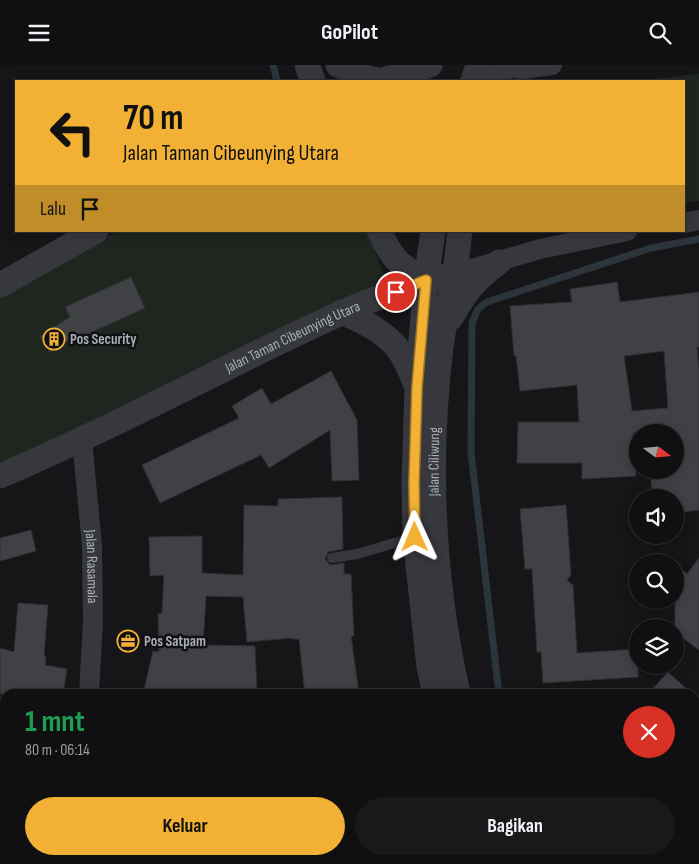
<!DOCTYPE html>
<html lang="id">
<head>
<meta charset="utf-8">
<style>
	body { margin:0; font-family:"Sofia Sans Condensed",sans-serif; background:#19191b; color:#f1f3f6; height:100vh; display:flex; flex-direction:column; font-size:19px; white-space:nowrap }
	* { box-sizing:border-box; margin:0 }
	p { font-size:16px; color:#9c9d9f }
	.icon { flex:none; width:28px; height:28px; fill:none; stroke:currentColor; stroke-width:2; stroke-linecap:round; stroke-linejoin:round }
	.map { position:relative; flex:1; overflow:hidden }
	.drawer { position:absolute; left:0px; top:624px; width:700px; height:176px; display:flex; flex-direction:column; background:#101012; border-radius:15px 15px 0 0; box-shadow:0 2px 12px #0003,0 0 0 1px #303032 }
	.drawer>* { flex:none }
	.hud { position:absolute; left:15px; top:15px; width:670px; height:152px; border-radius:0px; box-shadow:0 2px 12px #0003,0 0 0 1px #303032; background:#f2b134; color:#111; overflow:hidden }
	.needle { width:32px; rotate:106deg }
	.tools { position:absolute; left:629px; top:359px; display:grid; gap:10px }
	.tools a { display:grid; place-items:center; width:55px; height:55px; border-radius:50%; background:#101012; box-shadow:0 2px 12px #0003,0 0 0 1px #303032; font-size:25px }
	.pin { position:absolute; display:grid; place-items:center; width:42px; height:42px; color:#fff; margin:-21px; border:2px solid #fff; border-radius:50%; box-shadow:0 1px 5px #0007 }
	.me { position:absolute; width:55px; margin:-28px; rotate:359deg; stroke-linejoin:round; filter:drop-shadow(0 0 4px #0008) }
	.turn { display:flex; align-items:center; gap:18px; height:105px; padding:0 25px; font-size:22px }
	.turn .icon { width:65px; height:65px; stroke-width:2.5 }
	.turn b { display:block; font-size:35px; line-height:42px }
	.then { display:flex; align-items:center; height:48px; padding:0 25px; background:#0003; gap:10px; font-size:19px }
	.round { display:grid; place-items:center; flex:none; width:52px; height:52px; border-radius:26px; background:#19191b }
	.summary { display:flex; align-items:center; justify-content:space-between; height:85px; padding:0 25px }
	h1 { font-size:30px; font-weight:700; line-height:38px; color:#1e9e55 }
	.cta { display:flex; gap:10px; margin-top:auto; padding:10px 25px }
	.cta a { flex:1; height:58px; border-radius:30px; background:#f2b134; color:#111; font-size:20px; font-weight:700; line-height:58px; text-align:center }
	.cta a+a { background:#19191b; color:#f1f3f6 }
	header { display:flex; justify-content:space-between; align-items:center; height:65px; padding:0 25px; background:#101012; font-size:22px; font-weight:700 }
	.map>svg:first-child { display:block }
</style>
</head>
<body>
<header><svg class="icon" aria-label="menu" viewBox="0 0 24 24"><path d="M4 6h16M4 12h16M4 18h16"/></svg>GoPilot<svg class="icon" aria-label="search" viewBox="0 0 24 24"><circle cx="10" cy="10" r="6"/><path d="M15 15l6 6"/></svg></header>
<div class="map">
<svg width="699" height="799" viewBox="0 0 699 799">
	<rect width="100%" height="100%" fill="#161618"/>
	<g fill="#1e261f">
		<polygon points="699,9 699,136 684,138 684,16 633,16"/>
		<polygon points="117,166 365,166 373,181 386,215 385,229 0,404 0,233"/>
	</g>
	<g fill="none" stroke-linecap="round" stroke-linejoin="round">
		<g stroke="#2c353c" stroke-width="7">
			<polyline points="273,0 277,16"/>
			<polyline points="499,629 471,387 472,258 478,244 487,237 651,183 699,174"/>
			<polyline points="0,733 5,734"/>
			<polyline points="177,795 187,799"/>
			<polyline points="530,795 532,799"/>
			<polyline points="40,799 41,795"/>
		</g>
	</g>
	<g fill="#404145" stroke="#303034" fill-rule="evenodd">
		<polygon points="131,212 145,243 79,273 78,270 50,287 40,271 70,252 65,242"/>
		<path d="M 617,217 L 620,237 L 699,227 L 699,282 L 697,282 L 699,305 L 699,445 L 675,448 L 675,432 L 653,432 L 650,408 L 675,405 L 675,368 L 633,368 L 636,411 L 582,414 L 582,398 L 517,398 L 518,357 L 579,357 L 577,320 L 520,326 L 516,291 L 514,291 L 510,241 L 572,237 L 570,224 ZM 664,286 L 668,343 L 632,346 L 624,291 Z"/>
		<polygon points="331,306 357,355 359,415 332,416 330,365 269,403 261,390 160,438 142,400 239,353 232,341 262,323 271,339"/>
		<polygon points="342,432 343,484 328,487 325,494 330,500 344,498 344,509 351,509 354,571 351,571 359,629 305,629 299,574 292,574 292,573 247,577 243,532 206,531 203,580 255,581 257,629 143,629 153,586 159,587 158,549 162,548 164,510 150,511 149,472 202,471 202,508 243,510 244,440 278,441 278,434"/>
		<polygon points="566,440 571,510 567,515 573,520 577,588 638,584 638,612 543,618 541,587 537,587 532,504 525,504 520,444"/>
		<polygon points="31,465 36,486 0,496 0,473"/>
		<polygon points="699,493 699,585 675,567 675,499 687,509"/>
		<polygon points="18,538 48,540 44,591 46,591 45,600 67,604 63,629 0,629 0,583 14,587"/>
		<polygon points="668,607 692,629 648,629"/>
	</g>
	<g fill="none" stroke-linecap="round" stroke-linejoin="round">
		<polyline stroke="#37383d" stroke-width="10" points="332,493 357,489 415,472"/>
		<g stroke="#37383d" stroke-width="20">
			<polyline points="503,2 523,4 552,0"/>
			<polyline points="684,158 699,155"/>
			<polyline points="455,209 540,184 627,166"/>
			<path id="s1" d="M 82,374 L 92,481 L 93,556 L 89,629"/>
			<polyline points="52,799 54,795"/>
		</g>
		<g stroke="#37383d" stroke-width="25">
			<polyline points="307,0 313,16"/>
			<polyline points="338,0 368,13 381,16"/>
			<polyline points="380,16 430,0"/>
			<polyline points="473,16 478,0"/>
			<polyline points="497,16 503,0"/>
			<path d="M 379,166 C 393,195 398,200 426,215"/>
			<polyline points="433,166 426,215 417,322 414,417 415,472 429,602 435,629"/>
			<polyline points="0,220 96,166"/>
			<path d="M 342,247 C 362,256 384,266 398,284 C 406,294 411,308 416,320"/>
			<path d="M 451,253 C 466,226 474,216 499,197"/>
			<path id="s2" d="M 0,411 C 87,374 172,330 257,288 C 321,257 385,224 455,209"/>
			<path id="s3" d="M 458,629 C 433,516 427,397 441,282 C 444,258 450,235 454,211 C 457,197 458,181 460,166"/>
			<polyline points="0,720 5,721"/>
			<polyline points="208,795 218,799"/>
			<polyline points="472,795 472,799"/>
			<polyline points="496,795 497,799"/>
		</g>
	</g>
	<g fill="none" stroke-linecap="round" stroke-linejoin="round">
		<g stroke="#9d7322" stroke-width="12">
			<polyline id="route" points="396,227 426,215 417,322 414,418 415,472"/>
		</g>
		<use href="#route" stroke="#f2b134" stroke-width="9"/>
	</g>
	<defs>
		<g id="building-ring" transform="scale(1.125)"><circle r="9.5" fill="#111113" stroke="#f2b134" stroke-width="1.5"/><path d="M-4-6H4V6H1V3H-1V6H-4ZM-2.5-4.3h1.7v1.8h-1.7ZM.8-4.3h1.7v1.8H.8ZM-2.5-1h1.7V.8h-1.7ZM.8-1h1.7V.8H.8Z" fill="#f2b134"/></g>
		<g id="office-ring" transform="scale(1.125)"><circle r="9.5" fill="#111113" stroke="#f2b134" stroke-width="1.5"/><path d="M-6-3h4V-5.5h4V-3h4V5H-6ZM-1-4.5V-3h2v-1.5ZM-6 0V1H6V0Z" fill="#f2b134"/></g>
	</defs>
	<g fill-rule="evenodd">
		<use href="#building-ring" x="54" y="274"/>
		<use href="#office-ring" x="128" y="576"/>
	</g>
	<g text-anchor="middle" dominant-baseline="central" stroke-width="5" stroke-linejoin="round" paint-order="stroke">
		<g font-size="15" fill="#a8adb8" stroke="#111113">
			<text stroke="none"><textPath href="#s2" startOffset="324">Jalan Taman Cibeunying Utara</textPath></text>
			<text stroke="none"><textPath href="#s3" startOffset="234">Jalan Ciliwung</textPath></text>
			<text stroke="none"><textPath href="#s1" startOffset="128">Jalan Rasamala</textPath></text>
		</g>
		<g font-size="15" font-weight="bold" fill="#a8adb8" stroke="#111113" text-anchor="start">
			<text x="70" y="274">Pos Security</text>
			<text x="144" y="576">Pos Satpam</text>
		</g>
	</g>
</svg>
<div class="tools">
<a><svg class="needle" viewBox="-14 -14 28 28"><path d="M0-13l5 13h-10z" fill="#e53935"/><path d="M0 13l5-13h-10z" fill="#9c9d9f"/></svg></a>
<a><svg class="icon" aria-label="sound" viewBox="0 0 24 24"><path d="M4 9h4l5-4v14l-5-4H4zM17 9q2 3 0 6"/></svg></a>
<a><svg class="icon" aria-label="search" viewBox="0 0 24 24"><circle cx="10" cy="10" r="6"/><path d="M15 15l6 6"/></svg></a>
<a><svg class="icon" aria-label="layers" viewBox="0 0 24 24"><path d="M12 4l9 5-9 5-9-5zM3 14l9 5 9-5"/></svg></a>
</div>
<div class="pin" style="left:396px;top:227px;background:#d93025"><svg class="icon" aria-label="arrive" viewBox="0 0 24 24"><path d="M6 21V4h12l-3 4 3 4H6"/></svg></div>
<svg class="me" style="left:415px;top:472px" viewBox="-20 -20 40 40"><path d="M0-17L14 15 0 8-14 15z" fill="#f2b134" stroke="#fff" stroke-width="4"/></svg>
<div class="hud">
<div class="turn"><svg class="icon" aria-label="left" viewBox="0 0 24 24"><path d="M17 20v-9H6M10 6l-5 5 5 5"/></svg><div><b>70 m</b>Jalan Taman Cibeunying Utara</div></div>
<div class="then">Lalu<svg class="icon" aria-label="arrive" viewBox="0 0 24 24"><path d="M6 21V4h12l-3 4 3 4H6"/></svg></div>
</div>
<section class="drawer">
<div class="summary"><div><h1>1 mnt</h1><p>80 m · 06:14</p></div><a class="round" style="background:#d93025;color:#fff"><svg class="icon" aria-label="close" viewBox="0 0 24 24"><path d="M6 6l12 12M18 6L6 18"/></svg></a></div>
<div class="cta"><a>Keluar</a><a>Bagikan</a></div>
</section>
</div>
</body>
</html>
